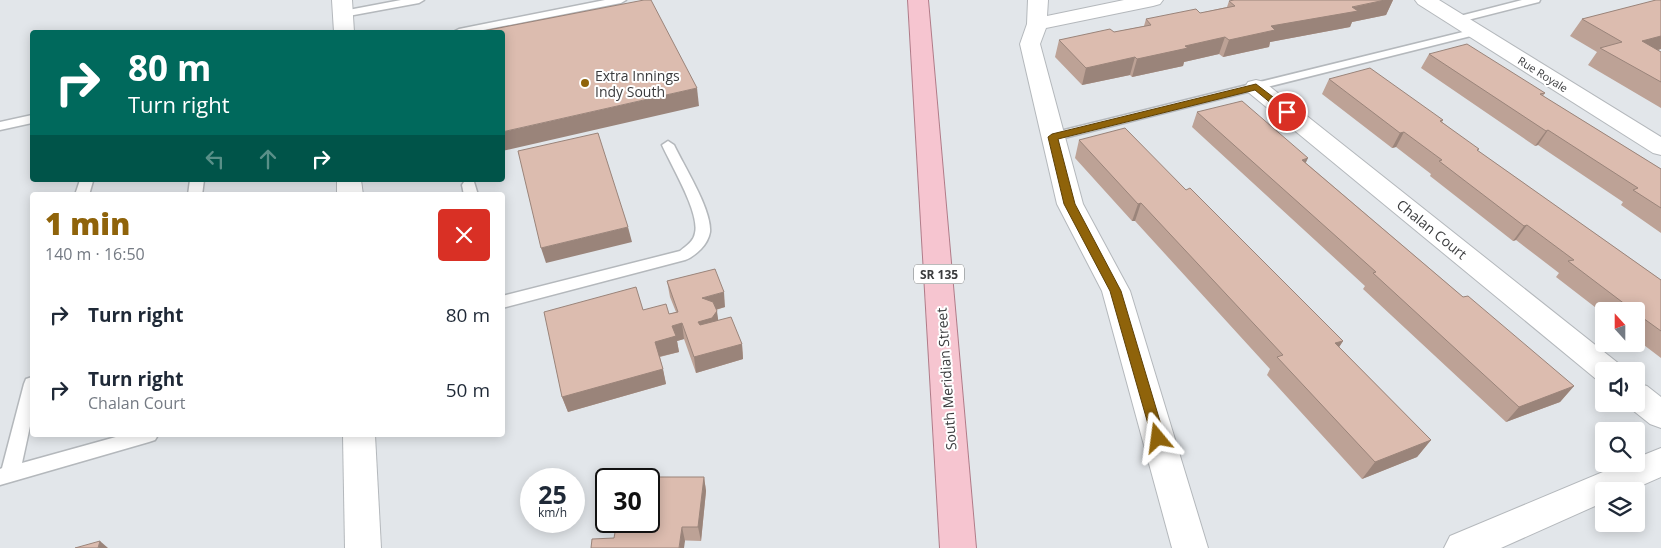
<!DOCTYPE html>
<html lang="en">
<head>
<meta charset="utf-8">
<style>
	body { margin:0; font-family:"Open Sans",sans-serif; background:#f2f2f3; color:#1f2937; height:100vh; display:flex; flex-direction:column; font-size:19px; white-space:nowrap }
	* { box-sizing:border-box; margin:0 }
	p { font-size:16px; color:#747a83 }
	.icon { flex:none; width:28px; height:28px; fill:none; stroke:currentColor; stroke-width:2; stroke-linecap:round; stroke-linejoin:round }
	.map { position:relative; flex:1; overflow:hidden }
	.drawer { position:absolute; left:30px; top:192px; width:475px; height:245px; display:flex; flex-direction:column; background:#fff; border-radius:5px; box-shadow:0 2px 12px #0003 }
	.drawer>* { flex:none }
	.banner { position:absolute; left:30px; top:30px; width:475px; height:152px; border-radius:5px; box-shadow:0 2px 12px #0003; background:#00695c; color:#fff; overflow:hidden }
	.needle { width:32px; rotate:339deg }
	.fabs { position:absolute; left:1595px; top:302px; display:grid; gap:10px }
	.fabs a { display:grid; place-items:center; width:50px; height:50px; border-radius:5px; background:#fff; box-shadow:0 2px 12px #0003; font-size:25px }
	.speed { position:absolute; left:520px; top:468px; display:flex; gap:10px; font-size:25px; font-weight:700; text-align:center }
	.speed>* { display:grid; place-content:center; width:65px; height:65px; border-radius:50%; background:#fff; box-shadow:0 2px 12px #0003; line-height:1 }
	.speed small { font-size:12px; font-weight:400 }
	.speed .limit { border:2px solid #111; border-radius:8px; background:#fff; color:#111 }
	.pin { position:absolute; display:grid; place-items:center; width:42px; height:42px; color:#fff; margin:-21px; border:2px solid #fff; border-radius:50%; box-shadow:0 1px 5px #0007 }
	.me { position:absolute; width:55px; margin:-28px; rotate:344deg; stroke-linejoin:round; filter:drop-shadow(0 0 4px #0008) }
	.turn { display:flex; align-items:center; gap:18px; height:105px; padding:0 15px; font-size:22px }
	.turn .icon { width:65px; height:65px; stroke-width:2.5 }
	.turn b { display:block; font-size:35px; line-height:42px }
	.lanes { display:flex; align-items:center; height:48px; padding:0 15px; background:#0003; justify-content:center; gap:25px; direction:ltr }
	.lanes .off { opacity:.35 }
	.round { display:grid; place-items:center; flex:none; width:52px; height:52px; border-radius:5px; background:#f2f2f3 }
	.summary { display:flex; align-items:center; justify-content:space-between; height:85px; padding:0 15px }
	h1 { font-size:30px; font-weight:800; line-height:38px; color:#8f630a }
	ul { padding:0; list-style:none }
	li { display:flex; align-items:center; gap:15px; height:75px; padding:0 15px }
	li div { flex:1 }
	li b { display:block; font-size:19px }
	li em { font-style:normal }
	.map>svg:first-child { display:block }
</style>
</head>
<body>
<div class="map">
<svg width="1661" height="548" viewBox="0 0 1661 548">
	<rect width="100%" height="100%" fill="#e2e6ea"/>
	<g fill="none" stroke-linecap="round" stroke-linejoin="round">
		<g stroke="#b4b8bc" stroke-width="3">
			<g id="lane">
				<polygon points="401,0 424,0 419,3 343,17 338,14 343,11"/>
				<polygon points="605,0 626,0 621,3 473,32 453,32 459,29"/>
				<polygon points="1522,0 1540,0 1539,2 1456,23 1450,20 1452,18"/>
				<polygon points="1475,29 1479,30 1481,32 1479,34 1052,141 1046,137 1052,133"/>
				<polygon points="32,115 32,123 0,130 0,122"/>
				<path d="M 668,141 L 674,145 C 684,166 712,210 710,232 C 709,238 705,245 701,249 C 696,254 691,258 685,260 L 502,308 L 502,296 L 680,251 C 686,246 694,241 695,233 C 700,213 671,165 662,145 Z"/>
				<polygon points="80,180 93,181 89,195 75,195"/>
				<polygon points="190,180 204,180 202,195 188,195"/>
				<polygon points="469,181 474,182 478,195 464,195 462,185 464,182"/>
				<polygon points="32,377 32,417 22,463 123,435 158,435 155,440 149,442 0,485 0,469 2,468 24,384 26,379"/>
			</g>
		</g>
		<g stroke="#b4b8bc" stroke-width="2">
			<g id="street">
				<polygon points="332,0 352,0 354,32 334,32"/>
				<polygon points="1028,0 1048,0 1047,16 1124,0 1163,0 1160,4 1153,6 1046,28 1040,44 1083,204 1130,291 1208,548 1172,548 1102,291 1057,204 1020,44 1027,24"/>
				<polygon points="1415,0 1439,0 1661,137 1661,155 1653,153 1418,4"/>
				<polygon points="1256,80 1264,82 1618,363 1622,371 1604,371 1604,382 1596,379 1248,92 1245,87 1248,82"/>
				<polygon points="337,180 361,180 363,195 337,195"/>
				<polygon points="1636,383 1647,386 1661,397 1661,428 1650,424 1625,404 1636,404"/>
				<polygon points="343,435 375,435 381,548 345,548"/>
				<polygon points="1661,448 1661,477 1629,491 1604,491 1604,502 1501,548 1444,548 1450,536 1622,464 1636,464 1636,458"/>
			</g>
		</g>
		<g stroke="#b07b88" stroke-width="2">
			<polygon id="primary" points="908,0 928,0 976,548 940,548"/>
		</g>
		<use href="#lane" fill="#fff" fill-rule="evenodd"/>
		<use href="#street" fill="#fff" fill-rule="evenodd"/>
		<use href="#primary" fill="#f6c5d0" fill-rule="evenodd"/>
	</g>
	<g fill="#bda296">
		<polygon points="1234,0 1393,0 1386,15 1352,22 1350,27 1270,42 1269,47 1223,57 1219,54 1184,62 1183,66 1132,77 1130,75 1082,85 1055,57 1059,40 1114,32 1144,26 1146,19 1200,13 1227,7 1229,1"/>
		<polygon points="1661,0 1661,49 1658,50 1661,52 1661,108 1588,65 1597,52 1570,36 1582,19"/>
		<polygon points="1429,54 1545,93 1543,96 1661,169 1661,233 1621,205 1623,202 1538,145 1535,146 1421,68"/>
		<polygon points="1329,79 1443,120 1442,122 1478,151 1661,280 1661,358 1636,339 1636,311 1604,311 1604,314 1556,277 1559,273 1516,240 1513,241 1430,176 1431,174 1396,147 1392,148 1322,94"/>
		<polygon points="1197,112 1306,163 1463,297 1574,386 1560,402 1506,422 1363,289 1365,286 1192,127"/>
		<polygon points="1079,140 1186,190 1343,341 1339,347 1431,440 1417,457 1362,479 1267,375 1270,369 1135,221 1132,221 1075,158"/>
		<polygon points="667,281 725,307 716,310 718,321 742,344 743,359 696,373 684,339 677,341 679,352 660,357 666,384 568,412 562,397 643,310 669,314 676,312 670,297"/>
		<polygon points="704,477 706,491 701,541 614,538"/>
	</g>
	<g fill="#9a847a">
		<polygon points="1385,0 1393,0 1386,15 1352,22 1350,27 1270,42 1269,47 1223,57 1229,40 1271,26"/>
		<polygon points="1661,36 1661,49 1629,58 1642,41"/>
		<polygon points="1225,37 1219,54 1184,62 1183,66 1132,77 1137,59 1185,46"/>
		<polygon points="1135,57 1130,75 1082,85 1086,68"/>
		<polygon points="697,88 699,106 502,151 502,132"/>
		<polygon points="1548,130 1538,145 1535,146 1546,131"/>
		<polygon points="1404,132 1396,147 1392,148 1400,133"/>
		<polygon points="1308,158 1301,173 1302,160"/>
		<polygon points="1141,203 1135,221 1132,221 1138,204"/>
		<polygon points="1527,225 1516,240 1513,241 1524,226"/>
		<polygon points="628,227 632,242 546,263 541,248"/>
		<polygon points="724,292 725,307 704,313 702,298"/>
		<polygon points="717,311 719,326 701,337 698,322"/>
		<polygon points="682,323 684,339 677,341 679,352 658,357 655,342 672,326"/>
		<polygon points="1343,341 1332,358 1335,343"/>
		<polygon points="742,344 743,359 696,373 694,357"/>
		<polygon points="663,369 666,384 568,412 562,397"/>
		<polygon points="1574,386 1560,402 1506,422 1519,407"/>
		<polygon points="1431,440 1417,457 1362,479 1375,462"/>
		<polygon points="704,477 706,491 701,541 698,527"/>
		<polygon points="682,527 685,541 684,548 679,548"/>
		<polygon points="100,541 108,548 98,548"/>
	</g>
	<g fill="#dcbcaf" stroke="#9a847a">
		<polygon points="644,0 651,0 697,88 502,132 502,32 478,32"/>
		<polygon points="1234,0 1385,0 1352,7 1358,11 1271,26 1275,30 1229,40 1225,37 1185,46 1188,48 1137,59 1135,57 1086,68 1059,40 1110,29 1114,32 1151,25 1146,19 1196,9 1200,13 1235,6 1229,1"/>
		<polygon points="1656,0 1661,0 1661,36 1642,41 1661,52 1661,82 1600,48 1622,42 1582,19"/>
		<polygon points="1467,44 1545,93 1540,94 1661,169 1661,208 1633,190 1638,188 1548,130 1546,131 1429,54"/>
		<polygon points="1370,68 1443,120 1440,121 1479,149 1477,150 1661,280 1661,331 1636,313 1636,311 1634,311 1568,261 1574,260 1527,225 1524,226 1439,161 1442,160 1404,132 1400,133 1329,79"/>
		<polygon points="1242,101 1308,158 1302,160 1463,297 1468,296 1574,386 1519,407 1373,273 1376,272 1197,112"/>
		<polygon points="1125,128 1186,190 1190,188 1343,341 1335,343 1431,440 1375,462 1277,357 1283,355 1141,203 1138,204 1079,140"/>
		<polygon points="598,133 628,227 541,248 518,151"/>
		<polygon points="715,269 724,292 702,298 713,302 717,311 712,318 698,322 700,325 731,317 742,344 694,357 682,323 672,326 676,336 655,342 663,369 562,397 544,312 636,287 643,310 666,304 669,314 678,312 667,281"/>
		<polygon points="624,477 704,477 698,527 682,527 679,548 591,548 592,539 614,538 617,521 649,521 649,479 624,479"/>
		<polygon points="100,541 98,548 75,548"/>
	</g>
	<polygon fill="#8f630a" stroke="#5d4006" points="1256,84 1290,110 1290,114 1284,114 1255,90 1058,139 1075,204 1121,291 1165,438 1163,442 1158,443 1154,442 1152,438 1110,291 1064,204 1048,137 1052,134"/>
	<circle fill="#8f630a" stroke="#fff" stroke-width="2" cx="585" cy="83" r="5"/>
	<g text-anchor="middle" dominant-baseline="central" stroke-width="4" stroke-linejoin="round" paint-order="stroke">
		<g font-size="11" fill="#3a3b3d" stroke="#fff">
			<text transform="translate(1543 74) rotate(32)">Rue Royale</text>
		</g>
		<rect fill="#fff" stroke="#757677" stroke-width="1" x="914" y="264.5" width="50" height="19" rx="4"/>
		<g font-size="12" font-weight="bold" fill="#3a3b3d">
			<text x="939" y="274">SR 135</text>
		</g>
		<g font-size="14" fill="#3a3b3d" stroke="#fff" text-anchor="start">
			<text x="595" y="75">Extra Innings<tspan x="595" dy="16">Indy South</tspan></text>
		</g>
		<g font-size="14" fill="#3a3b3d" stroke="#fff">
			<text transform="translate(1432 229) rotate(39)">Chalan Court</text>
			<text transform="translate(946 379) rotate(-94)">South Meridian Street</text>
		</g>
	</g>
</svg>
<div class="fabs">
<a><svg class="needle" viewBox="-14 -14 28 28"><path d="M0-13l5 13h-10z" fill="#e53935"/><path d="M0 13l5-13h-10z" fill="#747a83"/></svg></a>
<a><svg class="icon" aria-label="sound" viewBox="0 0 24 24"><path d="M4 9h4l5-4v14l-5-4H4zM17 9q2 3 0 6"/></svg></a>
<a><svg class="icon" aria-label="search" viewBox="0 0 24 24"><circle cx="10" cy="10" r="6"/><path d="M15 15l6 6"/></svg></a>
<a><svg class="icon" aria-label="layers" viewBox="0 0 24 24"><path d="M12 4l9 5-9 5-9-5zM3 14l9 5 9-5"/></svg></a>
</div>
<div class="speed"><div>25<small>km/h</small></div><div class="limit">30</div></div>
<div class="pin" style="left:1287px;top:112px;background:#d93025"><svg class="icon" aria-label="arrive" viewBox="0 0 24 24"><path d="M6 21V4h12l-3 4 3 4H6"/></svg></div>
<svg class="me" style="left:1158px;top:438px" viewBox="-20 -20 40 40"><path d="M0-17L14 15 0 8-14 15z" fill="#8f630a" stroke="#fff" stroke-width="4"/></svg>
<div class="banner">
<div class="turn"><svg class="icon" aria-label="right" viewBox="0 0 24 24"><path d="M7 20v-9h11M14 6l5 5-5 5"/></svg><div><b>80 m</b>Turn right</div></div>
<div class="lanes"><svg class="icon off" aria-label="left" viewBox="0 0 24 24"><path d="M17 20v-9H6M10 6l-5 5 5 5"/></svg><svg class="icon off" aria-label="ahead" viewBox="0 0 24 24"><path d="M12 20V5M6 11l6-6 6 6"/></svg><svg class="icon" aria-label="right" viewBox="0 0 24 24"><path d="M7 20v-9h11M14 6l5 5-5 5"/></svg></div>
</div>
<section class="drawer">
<div class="summary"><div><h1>1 min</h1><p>140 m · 16:50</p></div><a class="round" style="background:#d93025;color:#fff"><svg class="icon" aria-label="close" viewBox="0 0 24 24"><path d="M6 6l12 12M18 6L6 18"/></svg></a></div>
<ul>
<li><svg class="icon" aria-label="right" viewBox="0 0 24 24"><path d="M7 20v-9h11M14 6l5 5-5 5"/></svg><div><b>Turn right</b></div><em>80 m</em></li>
<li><svg class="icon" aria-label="right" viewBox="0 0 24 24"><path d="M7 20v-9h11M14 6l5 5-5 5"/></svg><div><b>Turn right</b><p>Chalan Court</p></div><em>50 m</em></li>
</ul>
</section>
</div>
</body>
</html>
